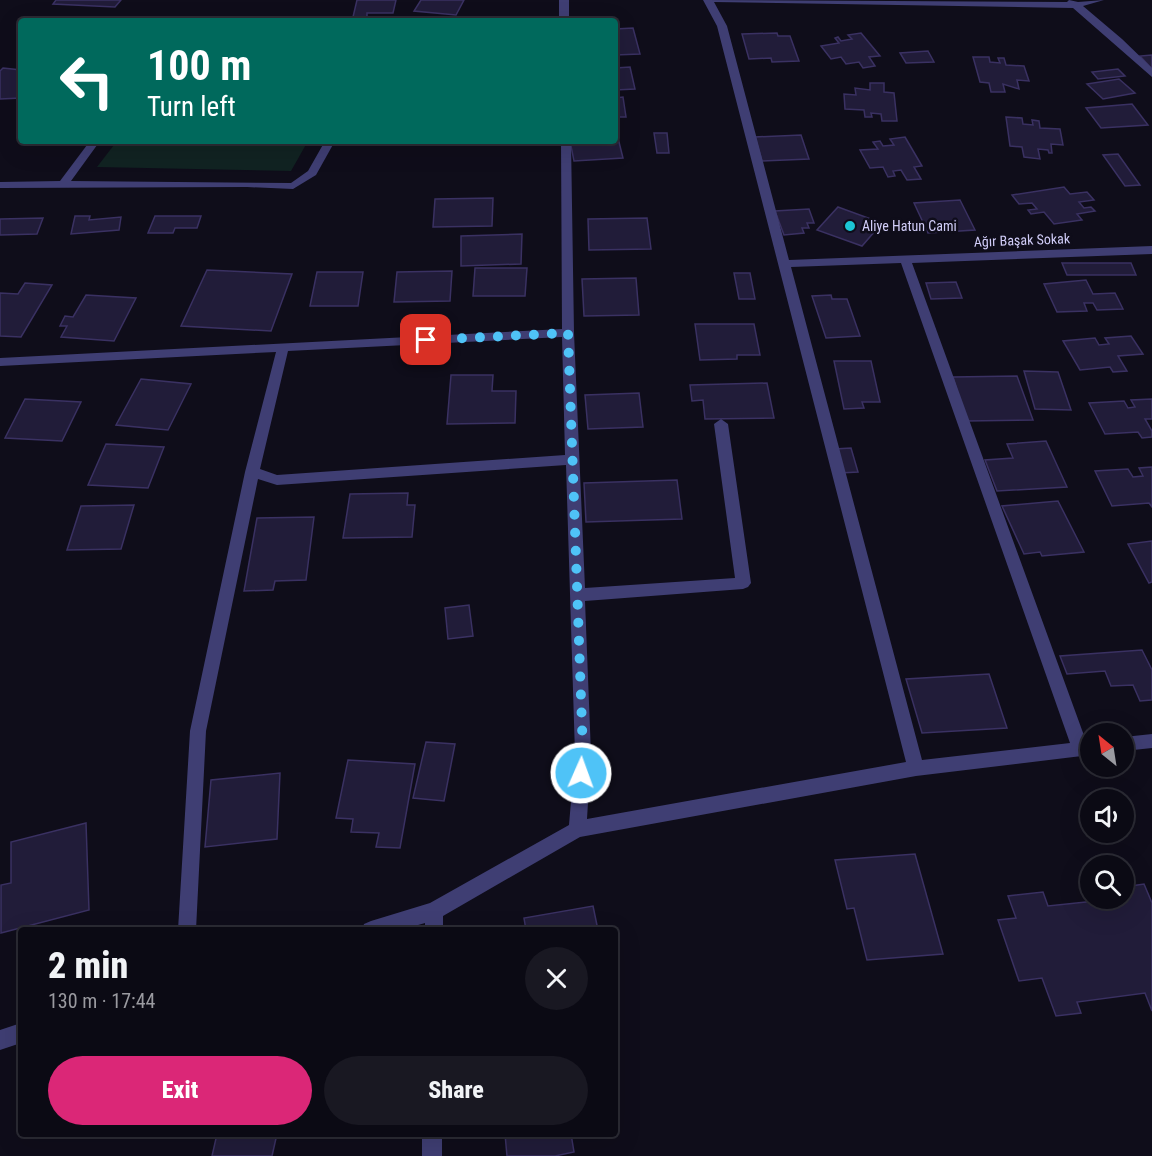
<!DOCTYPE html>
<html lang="en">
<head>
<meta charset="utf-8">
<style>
	body { margin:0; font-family:"Roboto Condensed",sans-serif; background:#191822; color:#f1f3f6; height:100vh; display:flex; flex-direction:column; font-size:22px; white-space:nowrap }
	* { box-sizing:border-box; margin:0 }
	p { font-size:20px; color:#9a9aa0 }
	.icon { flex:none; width:33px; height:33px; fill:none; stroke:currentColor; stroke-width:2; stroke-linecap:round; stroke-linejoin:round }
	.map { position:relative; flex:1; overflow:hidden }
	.details { position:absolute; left:18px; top:927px; width:600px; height:210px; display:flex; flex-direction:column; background:#0b0a14; border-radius:6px; box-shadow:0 6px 24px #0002,0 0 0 2px #2b2b34 }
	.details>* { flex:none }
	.guide { position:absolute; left:18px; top:18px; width:600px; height:126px; border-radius:6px; box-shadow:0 6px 24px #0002,0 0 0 2px #2b2b34; background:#00695c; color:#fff; overflow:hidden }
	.needle { width:39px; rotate:330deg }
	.buttons { position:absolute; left:1080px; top:723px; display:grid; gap:12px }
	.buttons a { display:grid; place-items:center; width:54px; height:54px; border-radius:50%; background:#0b0a14; box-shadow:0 6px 24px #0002,0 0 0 2px #2b2b34; font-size:30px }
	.pin { position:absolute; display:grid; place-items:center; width:51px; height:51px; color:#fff; margin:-26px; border-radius:12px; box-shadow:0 3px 9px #0006 }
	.me { position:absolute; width:66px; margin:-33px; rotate:2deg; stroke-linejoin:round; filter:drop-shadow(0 0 4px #0008) }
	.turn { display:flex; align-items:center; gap:21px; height:126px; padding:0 30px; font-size:27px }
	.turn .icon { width:78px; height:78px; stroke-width:2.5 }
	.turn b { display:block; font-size:42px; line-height:51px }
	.round { display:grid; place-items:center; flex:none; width:63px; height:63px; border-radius:32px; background:#191822 }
	.head { display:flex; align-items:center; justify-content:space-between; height:102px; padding:0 30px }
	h1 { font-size:36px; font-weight:800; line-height:45px }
	.cta { display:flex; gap:12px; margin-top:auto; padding:12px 30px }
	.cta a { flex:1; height:69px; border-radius:36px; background:#db2777; color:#fff; font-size:24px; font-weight:800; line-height:69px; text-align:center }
	.cta a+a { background:#191822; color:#f1f3f6 }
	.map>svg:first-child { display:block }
</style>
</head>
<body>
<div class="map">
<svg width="1152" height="1156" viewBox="0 0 1152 1156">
	<rect width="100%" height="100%" fill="#0f0d1a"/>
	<polygon fill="#112322" points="117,141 308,141 291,171 97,167"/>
	<g fill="#211c39" stroke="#3a3162" stroke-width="1.5">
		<polygon points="56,0 121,0 115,7 53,4"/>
		<polygon points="357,0 396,0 393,13 367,13 367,17 353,17"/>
		<polygon points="421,0 464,0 456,15 414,11"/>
		<polygon points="633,28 640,54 615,55 615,29"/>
		<polygon points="777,33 778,36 790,36 799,61 772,62 771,58 749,59 742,34"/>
		<polygon points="861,33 880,56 869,57 875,66 863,68 859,62 846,64 841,57 831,59 821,46 839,43 835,38 838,37 841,41 852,39 848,35"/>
		<polygon points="928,51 934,62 906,63 900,53"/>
		<polygon points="1152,55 1152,69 1140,56"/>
		<polygon points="973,57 989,57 990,62 1000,63 998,58 1004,58 1006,65 1024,66 1029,81 1017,80 1019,89 1003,84 1005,92 991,92 989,83 980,82"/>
		<polygon points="630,67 635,89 615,90 615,68"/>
		<polygon points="3,68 21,70 21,98 0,99 0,71"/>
		<polygon points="1118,69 1125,76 1098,79 1092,72"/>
		<polygon points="1119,79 1135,93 1103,99 1087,84"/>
		<polygon points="870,83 884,83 884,92 894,93 897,121 882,121 881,114 871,113 872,117 865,117 864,110 845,109 844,94 856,95 855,88 870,90"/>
		<polygon points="623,97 626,117 615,117 615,98"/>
		<polygon points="1132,104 1148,125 1101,128 1086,108"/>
		<polygon points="1006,117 1022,118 1023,124 1033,125 1032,120 1039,121 1040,128 1060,129 1063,145 1051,144 1052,153 1049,153 1048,150 1038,149 1040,159 1024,157 1022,147 1010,146"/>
		<polygon points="654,133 667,133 669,153 657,153"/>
		<polygon points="617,134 623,158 574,161 570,141 615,141 615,135"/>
		<polygon points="801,135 809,159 762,161 755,137"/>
		<polygon points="905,137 922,166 914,167 921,179 907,180 901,170 893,171 895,176 888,177 883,167 870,168 860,150 878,149 873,142 880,141 883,146 894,145 890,139"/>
		<polygon points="1118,154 1140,185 1125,186 1103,155"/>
		<polygon points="1064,187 1070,194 1087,192 1094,200 1079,202 1084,208 1091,207 1095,211 1077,214 1082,220 1054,224 1044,212 1031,214 1028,210 1037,209 1032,203 1019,204 1012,195"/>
		<polygon points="493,198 492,226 433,227 435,199"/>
		<polygon points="960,200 975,230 928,233 914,203"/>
		<polygon points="838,207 882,223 862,246 817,230"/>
		<polygon points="809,209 814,223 807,223 809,228 802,228 804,233 784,235 775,211"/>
		<polygon points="75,216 90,216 89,220 121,217 119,230 71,234"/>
		<polygon points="155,216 201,216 197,228 175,228 173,233 148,233"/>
		<polygon points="43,218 37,234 0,235 0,219"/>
		<polygon points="647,218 651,249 589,250 588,219"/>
		<polygon points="522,234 521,264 461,266 461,236"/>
		<polygon points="1062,263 1131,263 1136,275 1067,275"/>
		<polygon points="475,268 527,268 525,296 473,296"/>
		<polygon points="207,270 292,274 271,331 181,326"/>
		<polygon points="452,271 450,301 394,302 397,272"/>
		<polygon points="317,272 363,272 358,306 310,306"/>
		<polygon points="734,273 750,273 755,299 739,299"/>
		<polygon points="636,278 639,315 584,316 582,279"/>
		<polygon points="1086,280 1093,294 1115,293 1123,309 1097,310 1093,303 1084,303 1087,311 1057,312 1044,284"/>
		<polygon points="956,282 962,298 931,299 926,283"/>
		<polygon points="25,283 52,285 21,337 0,336 0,293 18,294"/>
		<polygon points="86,295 136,298 114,341 61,337 67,326 60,326 65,316 73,317"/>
		<polygon points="831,295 832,299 847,299 860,336 826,338 812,296"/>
		<polygon points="695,324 754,324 760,355 737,355 737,359 700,360"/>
		<polygon points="1131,336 1143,354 1118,356 1127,371 1113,372 1110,367 1080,370 1063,341 1095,338 1099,345 1109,344 1105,338"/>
		<polygon points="834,361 871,361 880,402 862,402 864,408 844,409"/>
		<polygon points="1024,371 1058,372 1071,410 1035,409"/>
		<polygon points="451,375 493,375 492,391 516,391 515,423 447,424"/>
		<polygon points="1017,376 1033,420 966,421 953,377"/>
		<polygon points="141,379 191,384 168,430 116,425"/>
		<polygon points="767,383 774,418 705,419 703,400 692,401 690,385"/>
		<polygon points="639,393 643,427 588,429 585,395"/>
		<polygon points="25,399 81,402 62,441 5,438"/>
		<polygon points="1152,399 1152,419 1145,419 1152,431 1152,437 1142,438 1138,432 1105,434 1089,403 1124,401 1128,408 1135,407 1131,400"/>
		<polygon points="1046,441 1067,487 997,491 985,460 1013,458 1007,444"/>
		<polygon points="106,444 164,447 148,488 88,485"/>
		<polygon points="851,448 858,472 840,473 834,449"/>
		<polygon points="1152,467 1152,507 1149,503 1112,506 1095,471 1128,469 1133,477 1143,476 1139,468"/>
		<polygon points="677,480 682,519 586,522 584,483"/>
		<polygon points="408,493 407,505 415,505 412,537 343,538 350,494"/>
		<polygon points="1058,501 1084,552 1042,556 1040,552 1024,554 1002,506"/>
		<polygon points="134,505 121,549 67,550 81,506"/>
		<polygon points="314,517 306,580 275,581 273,590 244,591 257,518"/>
		<polygon points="1152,541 1152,582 1149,583 1128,544"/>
		<polygon points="469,605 473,636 448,639 445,608"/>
		<polygon points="1142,650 1152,670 1152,700 1140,701 1133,685 1111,686 1105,671 1067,674 1060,656"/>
		<polygon points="989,674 1007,728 922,733 906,679"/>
		<polygon points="426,742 455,744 444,801 413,798"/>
		<polygon points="348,760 415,764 400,848 376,847 379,833 351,832 353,819 336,818"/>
		<polygon points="280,773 277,839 205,847 211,780"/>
		<polygon points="86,823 89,910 1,933 1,885 11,883 11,842"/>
		<polygon points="915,854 943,954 867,960 854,908 847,909 835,860"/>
		<polygon points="1144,884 1152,903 1152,1011 1145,993 1077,1002 1081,1013 1056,1016 1042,978 1019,981 998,920 1016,918 1008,896 1043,892 1048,906 1124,898 1124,887"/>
		<polygon points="593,906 598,930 526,930 524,918"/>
		<polygon points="217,1134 277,1134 272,1156 212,1156"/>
		<polygon points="505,1134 571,1134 574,1152 555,1156 507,1156"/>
	</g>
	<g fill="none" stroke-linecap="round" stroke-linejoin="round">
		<g fill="#3f3e73" fill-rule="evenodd">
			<rect x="559" y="0" width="10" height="21"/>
			<path d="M 703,0 L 1067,2 L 1069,0 L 1078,2 L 1104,0 L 1083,6 L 1122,39 L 1152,68 L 1152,77 L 1073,8 L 714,2 L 727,26 L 789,260 L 1152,246 L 1152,254 L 912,263 L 1086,741 L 1090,741 L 1090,755 L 916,776 L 580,837 L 443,916 L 443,930 L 425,930 L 425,923 L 401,930 L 362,930 L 364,924 L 371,921 L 430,903 L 569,825 L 575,754 L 566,465 L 277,485 L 258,479 L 206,731 L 196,930 L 178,930 L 190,731 L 245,472 L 276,352 L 0,366 L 0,358 L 562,329 L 561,141 L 571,141 L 574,333 L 585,588 L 735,578 L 714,424 L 721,419 L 728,424 L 751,583 L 748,587 L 743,589 L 585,601 L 591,754 L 587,819 L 906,762 L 717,26 ZM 901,263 L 1070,743 L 922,760 L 791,267 ZM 562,337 L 565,455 L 277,475 L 260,469 L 288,351 Z"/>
			<polygon points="90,141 100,141 71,181 291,183 308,171 325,141 335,141 316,175 293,189 247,187 0,188 0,182 60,181"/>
			<polygon points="1152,734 1152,748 1124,751 1124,737"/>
			<polygon points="21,1023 21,1043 0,1050 0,1030"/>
			<rect x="422" y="1134" width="20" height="22"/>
		</g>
	</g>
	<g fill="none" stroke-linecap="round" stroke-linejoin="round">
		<polyline stroke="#4fc3f7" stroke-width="10" stroke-dasharray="0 18" points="426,340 568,333 583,754 581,773"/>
	</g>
	<circle fill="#1cc5d5" stroke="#0f0d1a" stroke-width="2" cx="850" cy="226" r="6"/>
	<g text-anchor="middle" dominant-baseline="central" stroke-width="5" stroke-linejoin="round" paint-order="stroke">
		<g font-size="14" fill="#d1cdf8" stroke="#0f0d1a" text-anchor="start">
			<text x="862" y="226">Aliye Hatun Cami</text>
		</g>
		<g font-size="14" fill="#d1cdf8" stroke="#0f0d1a">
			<text transform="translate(1022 240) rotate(-2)">Ağır Başak Sokak</text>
		</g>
	</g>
</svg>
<div class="buttons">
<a><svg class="needle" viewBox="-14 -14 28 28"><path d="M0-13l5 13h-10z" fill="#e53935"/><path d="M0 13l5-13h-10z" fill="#9a9aa0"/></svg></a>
<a><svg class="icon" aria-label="sound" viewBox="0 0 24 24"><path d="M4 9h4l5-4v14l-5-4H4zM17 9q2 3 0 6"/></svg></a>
<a><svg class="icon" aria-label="search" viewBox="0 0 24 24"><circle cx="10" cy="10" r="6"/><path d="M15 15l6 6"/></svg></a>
</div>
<div class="pin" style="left:426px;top:340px;background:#d93025"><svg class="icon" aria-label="arrive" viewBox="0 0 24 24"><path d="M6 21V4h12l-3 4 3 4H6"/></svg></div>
<svg class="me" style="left:581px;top:773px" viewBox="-20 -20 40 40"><circle r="17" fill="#4fc3f7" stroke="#fff" stroke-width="3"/><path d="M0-11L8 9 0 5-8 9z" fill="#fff"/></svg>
<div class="guide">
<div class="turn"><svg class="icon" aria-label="left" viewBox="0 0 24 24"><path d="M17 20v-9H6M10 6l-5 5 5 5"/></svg><div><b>100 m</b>Turn left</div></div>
</div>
<section class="details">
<div class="head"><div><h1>2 min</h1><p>130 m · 17:44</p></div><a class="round"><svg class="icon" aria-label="close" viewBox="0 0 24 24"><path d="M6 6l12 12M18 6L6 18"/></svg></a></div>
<div class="cta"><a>Exit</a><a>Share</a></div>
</section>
</div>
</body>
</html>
